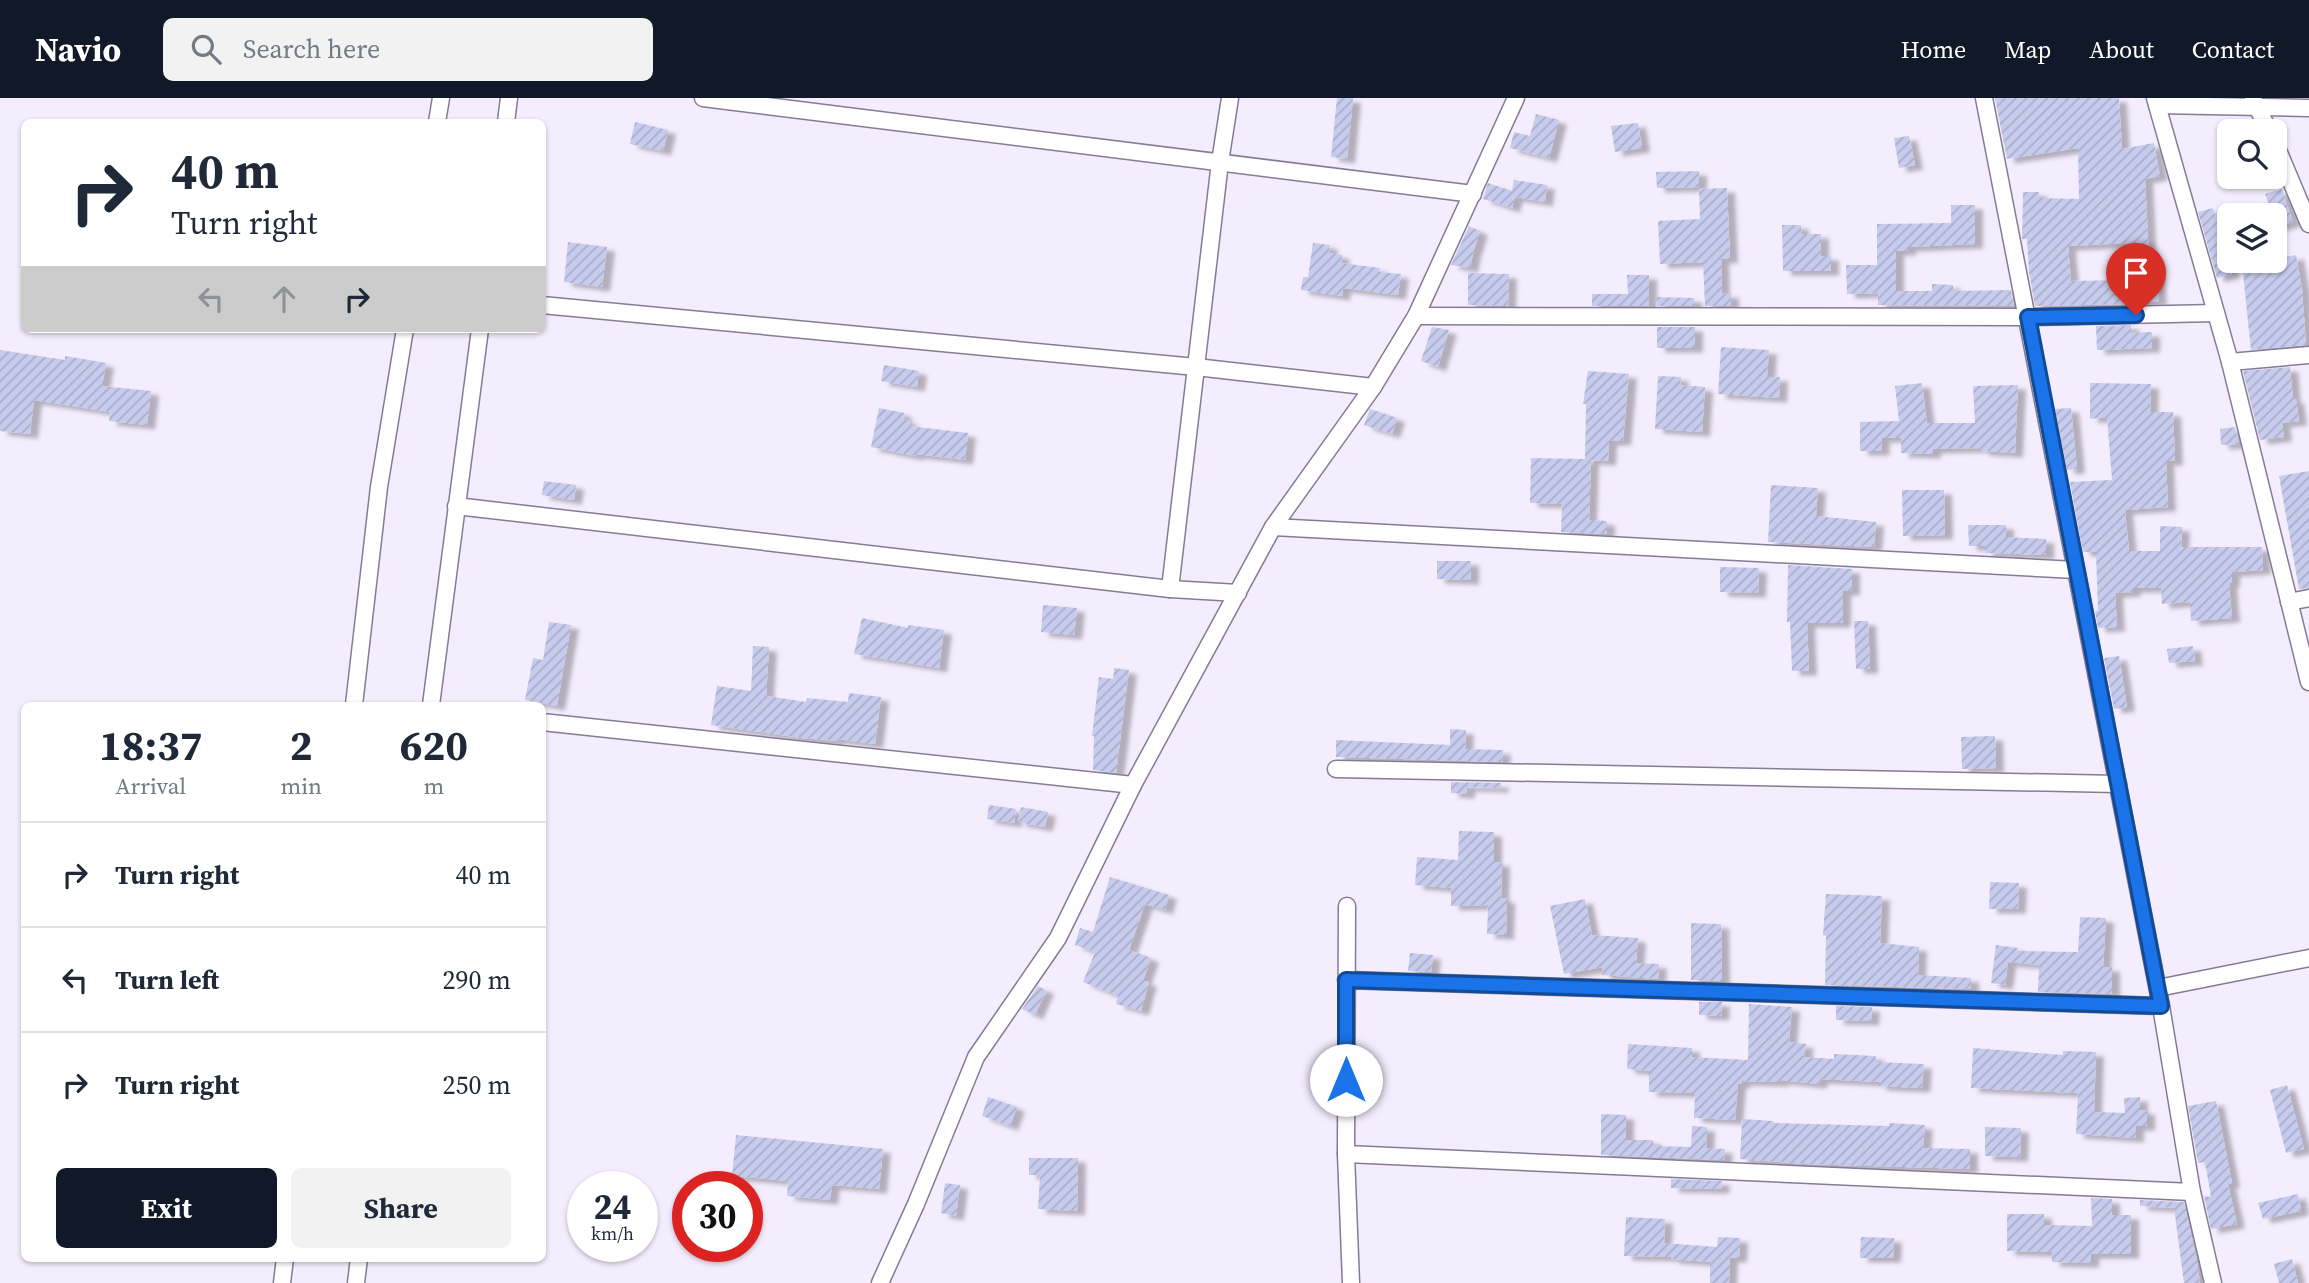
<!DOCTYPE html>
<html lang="en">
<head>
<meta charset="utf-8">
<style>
	body { margin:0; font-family:"Source Serif 4",serif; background:#f2f2f3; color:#1f2937; height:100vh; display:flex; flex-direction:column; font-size:26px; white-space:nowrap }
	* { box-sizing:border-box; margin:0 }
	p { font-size:23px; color:#747a83 }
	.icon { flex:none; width:38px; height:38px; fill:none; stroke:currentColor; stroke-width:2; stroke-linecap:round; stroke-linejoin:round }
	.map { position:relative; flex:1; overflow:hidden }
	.drawer { position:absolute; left:21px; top:604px; width:525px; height:560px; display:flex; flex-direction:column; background:#fff; border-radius:10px; box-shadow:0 2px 5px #0004 }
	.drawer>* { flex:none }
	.banner { position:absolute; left:21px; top:21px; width:525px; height:214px; border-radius:10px; box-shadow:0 2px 5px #0004; background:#fff; color:#1f2937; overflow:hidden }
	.controls { position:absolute; left:2217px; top:21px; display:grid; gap:14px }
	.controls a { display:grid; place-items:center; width:70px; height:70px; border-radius:10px; background:#fff; box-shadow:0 2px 5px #0004; font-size:35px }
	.speed { position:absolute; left:567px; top:1073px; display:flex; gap:14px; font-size:35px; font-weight:700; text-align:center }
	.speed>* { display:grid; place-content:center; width:91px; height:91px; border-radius:50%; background:#fff; box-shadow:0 2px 5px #0004; line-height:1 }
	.speed small { font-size:18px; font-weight:400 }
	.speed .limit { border:10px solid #d22; background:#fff; color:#111 }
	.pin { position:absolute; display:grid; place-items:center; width:60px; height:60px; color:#fff; margin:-72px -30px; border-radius:50% 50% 50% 0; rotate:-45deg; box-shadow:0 0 7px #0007 }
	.pin .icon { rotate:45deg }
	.me { position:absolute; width:77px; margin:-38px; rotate:0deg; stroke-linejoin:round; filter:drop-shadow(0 0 5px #0008) }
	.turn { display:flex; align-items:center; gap:24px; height:147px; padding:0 35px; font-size:32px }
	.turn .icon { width:91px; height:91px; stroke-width:2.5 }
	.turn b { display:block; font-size:49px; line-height:60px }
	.lanes { display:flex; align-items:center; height:66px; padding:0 35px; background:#0003; justify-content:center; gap:35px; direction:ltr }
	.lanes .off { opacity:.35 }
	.eta { display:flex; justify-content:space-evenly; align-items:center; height:119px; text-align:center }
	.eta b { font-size:42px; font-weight:700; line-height:49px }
	.button { display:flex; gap:14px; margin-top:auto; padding:14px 35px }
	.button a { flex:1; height:80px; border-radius:10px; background:#111827; color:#fff; font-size:28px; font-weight:700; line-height:80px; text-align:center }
	.button a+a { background:#f2f2f3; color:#1f2937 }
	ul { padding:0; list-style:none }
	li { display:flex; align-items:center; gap:21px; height:105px; padding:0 35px; border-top:2px solid #e0e1e3 }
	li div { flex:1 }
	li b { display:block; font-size:26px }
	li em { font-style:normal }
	header { display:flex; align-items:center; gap:42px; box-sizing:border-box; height:98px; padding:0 35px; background:#111827; color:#fff }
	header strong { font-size:33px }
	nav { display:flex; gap:38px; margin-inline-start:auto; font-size:24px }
	.search { width:490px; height:63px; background:#f2f2f3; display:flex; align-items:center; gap:18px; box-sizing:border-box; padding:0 24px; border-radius:10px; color:#747a83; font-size:26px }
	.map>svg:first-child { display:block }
</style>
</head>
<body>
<header>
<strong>Navio</strong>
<div class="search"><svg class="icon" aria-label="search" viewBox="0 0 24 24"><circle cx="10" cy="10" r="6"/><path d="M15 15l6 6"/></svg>Search here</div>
<nav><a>Home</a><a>Map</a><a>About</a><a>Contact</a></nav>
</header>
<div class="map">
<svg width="2309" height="1185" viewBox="0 0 2309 1185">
	<defs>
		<pattern id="building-hatch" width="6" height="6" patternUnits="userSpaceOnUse" patternTransform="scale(1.75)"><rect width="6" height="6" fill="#c7cbed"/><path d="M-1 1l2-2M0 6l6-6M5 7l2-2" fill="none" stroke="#aaadca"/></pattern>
		<filter id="shadow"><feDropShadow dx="8" dy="4.5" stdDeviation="2" flood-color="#0004"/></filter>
	</defs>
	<rect width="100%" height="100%" fill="#f4edfe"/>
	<g fill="url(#building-hatch)" fill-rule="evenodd" filter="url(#shadow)">
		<polygon points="1337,0 1353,0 1347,61 1331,59"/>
		<path d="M 1995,0 L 2119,0 L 2122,51 L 2154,45 L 2160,78 L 2145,81 L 2149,160 L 2156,160 L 2159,203 L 2131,206 L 2035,208 L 2029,174 L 2027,141 L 2022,141 L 2023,94 L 2039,94 L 2039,100 L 2079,101 L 2078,50 L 2007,61 ZM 2130,145 L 2133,182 L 2071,183 L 2068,148 Z"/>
		<polygon points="1536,16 1559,22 1549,60 1510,50 1514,34 1530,38"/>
		<polygon points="635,24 668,32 663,53 630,46"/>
		<polygon points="1638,25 1642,50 1615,54 1611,28"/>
		<polygon points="1909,38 1915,67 1899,70 1894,40"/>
		<polygon points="1699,73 1699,89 1657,90 1656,74"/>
		<polygon points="1514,82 1547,87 1545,104 1515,99 1512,110 1483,101 1488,85 1512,93"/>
		<polygon points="1727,90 1730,161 1721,161 1722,196 1731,195 1731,208 1705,208 1703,164 1660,166 1658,123 1700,121 1699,91"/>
		<polygon points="2282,91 2293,124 2277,129 2275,117 2273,117 2265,96"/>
		<polygon points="1951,107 1975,107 1975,146 1908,149 1908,153 1896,153 1896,193 1932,193 1932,186 1953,187 1953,193 2011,192 2014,208 1878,207 1878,195 1847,196 1846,167 1877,167 1877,126 1951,125"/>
		<polygon points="2213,110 2215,118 2230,114 2230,134 2223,136 2232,176 2217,180 2198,114"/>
		<polygon points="1782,127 1801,127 1801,136 1821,136 1821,158 1831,158 1831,173 1783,173"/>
		<polygon points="1469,128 1480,133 1473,155 1470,170 1451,167"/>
		<polygon points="568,144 607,149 602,189 564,184"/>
		<polygon points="1313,145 1330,147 1329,155 1342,157 1341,165 1380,170 1379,174 1401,176 1398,197 1343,190 1342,198 1301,192 1303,179 1308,179"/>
		<polygon points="2296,157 2302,191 2306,247 2251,252 2242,166 2275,163 2275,161"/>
		<polygon points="1468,175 1509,176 1508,208 1468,207"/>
		<polygon points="1627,177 1649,177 1649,208 1592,208 1592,196 1628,196"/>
		<polygon points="1656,199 1694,200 1695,208 1657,208"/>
		<polygon points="2131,227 2131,235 2152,234 2152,250 2097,252 2096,228"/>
		<polygon points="1432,229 1449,232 1438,269 1421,263"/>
		<rect x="1657" y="229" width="38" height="21"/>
		<polygon points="1721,249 1769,252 1767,279 1780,279 1779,300 1718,296"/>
		<polygon points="0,252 65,262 65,258 106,265 102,288 151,293 147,327 109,323 110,314 34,302 30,336 0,333"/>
		<polygon points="884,267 919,273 917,289 881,283"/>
		<polygon points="2290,269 2293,302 2296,301 2299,323 2282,325 2284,339 2260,342 2243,273"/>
		<polygon points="1588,273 1629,276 1623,343 1609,343 1608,363 1591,362 1589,422 1607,423 1607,436 1561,434 1562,406 1530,405 1531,360 1585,361 1586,306 1583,306"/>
		<polygon points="1658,278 1681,279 1680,287 1705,289 1702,334 1655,331"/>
		<polygon points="1922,285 1927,325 1975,325 1973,288 2018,287 2015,355 1981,353 1981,350 1933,351 1933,356 1901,355 1901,340 1882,340 1881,353 1860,353 1860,324 1899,323 1895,288"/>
		<polygon points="2090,285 2151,286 2150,314 2173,314 2175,363 2166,363 2168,409 2125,412 2129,453 2160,453 2160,428 2182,429 2181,449 2262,449 2263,472 2232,474 2232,485 2229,485 2232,520 2191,523 2190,504 2162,506 2161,490 2133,490 2133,494 2115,495 2117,529 2098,530 2095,513 2098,513 2096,454 2083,454 2070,384 2112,382 2107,319 2090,321"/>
		<polygon points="879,310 904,315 903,321 910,323 909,328 968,335 965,362 916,356 916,358 871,349"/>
		<polygon points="2071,310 2077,371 2067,372 2055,311"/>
		<polygon points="1370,311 1397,320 1392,336 1364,327"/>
		<polygon points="2235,329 2239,346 2221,347 2220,331"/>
		<polygon points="2309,373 2309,490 2299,491 2279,378"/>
		<polygon points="544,383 576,387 574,402 542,397"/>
		<polygon points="1771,387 1818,390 1816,418 1876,424 1874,449 1768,444"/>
		<polygon points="1902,392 1944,392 1945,437 1903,438"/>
		<polygon points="1968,427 2006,427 2006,439 2046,441 2046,457 1985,455 1985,448 1969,448"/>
		<polygon points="1437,463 1471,463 1471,482 1437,481"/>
		<polygon points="1788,467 1852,471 1852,493 1843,493 1843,525 1807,525 1809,573 1792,573 1790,524 1787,524"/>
		<polygon points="1720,469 1759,470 1758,495 1720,494"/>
		<polygon points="1043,507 1077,510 1074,537 1041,534"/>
		<polygon points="862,520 908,530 908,527 944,532 939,570 854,556"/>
		<polygon points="1854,523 1868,523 1870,571 1856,571"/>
		<polygon points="549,524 571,527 557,608 525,602 533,560 543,562"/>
		<polygon points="753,548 769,549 766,598 806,604 807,600 848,604 849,595 881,599 875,646 837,641 836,643 802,640 711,627 717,588 751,593"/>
		<polygon points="2193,548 2195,563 2169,565 2167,551"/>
		<polygon points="2119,558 2127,609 2114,611 2104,560"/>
		<polygon points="1114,570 1129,572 1116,675 1093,672 1094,638 1092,638 1099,579 1113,581"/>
		<polygon points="1450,631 1466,632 1465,651 1503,652 1502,664 1336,659 1336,642 1450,647"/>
		<polygon points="1995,638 1996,670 1962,671 1961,639"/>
		<polygon points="1451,684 1501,685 1501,690 1467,689 1467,696 1451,695"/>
		<polygon points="989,707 1016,711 1014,725 987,721"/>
		<polygon points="1021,709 1048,714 1045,729 1018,724"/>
		<polygon points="1459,733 1494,734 1494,764 1502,764 1501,800 1507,801 1506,837 1487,836 1488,807 1451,808 1451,790 1415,787 1417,759 1458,762"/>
		<polygon points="1110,779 1169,797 1165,812 1145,806 1129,852 1151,860 1143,883 1149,884 1141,913 1116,906 1118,898 1083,884 1095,854 1075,847 1080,830 1093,834"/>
		<polygon points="1990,784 2019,785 2018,811 1989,811"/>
		<polygon points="1826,796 1882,798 1880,845 1919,849 1918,877 1971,880 1971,891 1825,887 1826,838 1823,837"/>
		<polygon points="1585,801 1592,837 1638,840 1636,865 1659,866 1658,881 1602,877 1603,869 1564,876 1550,808"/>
		<polygon points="2080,819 2106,820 2103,869 2112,869 2112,896 2038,894 2039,867 2008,864 2005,887 1991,885 1996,847 2018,850 2017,853 2078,854"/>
		<polygon points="1691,825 1721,826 1722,883 1691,882"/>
		<polygon points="1410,855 1433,857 1431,874 1408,873"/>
		<polygon points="1038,888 1046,892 1035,917 1022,911"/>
		<polygon points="1699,904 1722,904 1721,918 1699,917"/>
		<polygon points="1749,906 1792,909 1789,944 1806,946 1804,959 1834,961 1834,956 1876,958 1875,964 1924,966 1922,990 1879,988 1879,984 1820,981 1819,986 1780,982 1780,984 1742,983 1742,986 1738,986 1735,1022 1694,1020 1695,995 1649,994 1649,973 1627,971 1628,946 1692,950 1692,959 1748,962"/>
		<polygon points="1836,908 1872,909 1871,923 1836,922"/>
		<polygon points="1973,950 2063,957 2063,953 2096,954 2094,1014 2125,1015 2124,1000 2140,999 2140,1012 2147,1012 2147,1028 2136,1028 2136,1040 2076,1036 2078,995 1971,990"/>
		<polygon points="2287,987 2304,1051 2286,1055 2270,992"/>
		<polygon points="988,999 1017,1009 1010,1028 982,1018"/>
		<polygon points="2216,1003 2232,1085 2228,1086 2237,1126 2211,1131 2204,1098 2211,1099 2205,1064 2198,1065 2188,1008"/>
		<polygon points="1601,1016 1626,1017 1626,1042 1653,1042 1654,1048 1691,1049 1692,1028 1707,1029 1706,1050 1725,1051 1724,1062 1601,1057"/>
		<polygon points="1742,1021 1773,1023 1773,1025 1889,1028 1889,1025 1925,1027 1923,1050 1970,1051 1970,1071 1806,1066 1740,1061"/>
		<polygon points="1985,1029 2021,1030 2020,1059 1985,1058"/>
		<polygon points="736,1037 883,1051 879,1091 832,1087 830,1102 787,1098 788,1083 732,1078"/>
		<polygon points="1029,1060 1078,1060 1077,1113 1038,1111 1040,1077 1029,1077"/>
		<polygon points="1671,1081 1722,1083 1721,1091 1671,1090"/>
		<polygon points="945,1085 960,1087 956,1118 941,1115"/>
		<polygon points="2298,1096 2301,1113 2263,1121 2258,1105"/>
		<polygon points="2091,1100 2112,1101 2112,1117 2131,1117 2131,1156 2091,1156 2091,1165 2052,1164 2052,1154 2007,1153 2007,1116 2044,1116 2044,1127 2092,1128"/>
		<polygon points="2140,1102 2184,1104 2196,1158 2200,1185 2184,1185 2174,1110 2140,1108"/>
		<polygon points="1626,1119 1665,1121 1664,1145 1717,1149 1718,1139 1740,1140 1739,1160 1730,1160 1729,1185 1710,1185 1710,1164 1671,1161 1671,1159 1624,1158"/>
		<polygon points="1861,1139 1894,1140 1893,1160 1860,1160"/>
		<polygon points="2292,1161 2298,1185 2279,1185 2274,1166"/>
	</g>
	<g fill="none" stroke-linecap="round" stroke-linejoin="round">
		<g stroke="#857b94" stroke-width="19">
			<g id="street">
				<polyline points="703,0 1473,96"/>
				<polyline points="1984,0 2161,908 2192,1094 2213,1185"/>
				<polyline points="2155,0 2230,264 2309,584"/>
				<polyline points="2253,1 2269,33"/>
				<polyline points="2157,7 2309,10"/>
				<polyline points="437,24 441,0"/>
				<polyline points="506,24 509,0"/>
				<polyline points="2275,45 2309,126"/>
				<polyline points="542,207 1196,269 1373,289"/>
				<polyline points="1416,218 2028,219 2216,215"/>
				<polyline points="2230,264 2309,257"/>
				<polyline points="456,408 1170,491 1238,495"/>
				<polyline points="1273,429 2076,472"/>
				<polyline points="1170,491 1220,64 1230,0"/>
				<polyline points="2289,504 2309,500"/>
				<polyline points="354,607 379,389 405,231"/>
				<polyline points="431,607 480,231"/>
				<polyline points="542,624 1133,687"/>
				<polyline points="1336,671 2118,686"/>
				<polyline points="1347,808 1346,1056 1351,1185"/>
				<polyline points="1346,882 2161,908"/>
				<polyline points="2158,890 2309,860"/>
				<polyline points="1346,1056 2192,1094"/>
				<polyline points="282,1185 285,1160"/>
				<polyline points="356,1185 359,1160"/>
				<polyline points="880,1185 916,1106 976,959 1058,840 1133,687 1273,429 1373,289 1416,218 1516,0"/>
			</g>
		</g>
		<use href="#street" stroke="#fff" stroke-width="16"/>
	</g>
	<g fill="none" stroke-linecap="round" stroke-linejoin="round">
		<g stroke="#114b97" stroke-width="18">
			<polyline id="route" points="1346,982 1346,882 2161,908 2028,219 2136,217"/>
		</g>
		<use href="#route" stroke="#1a73e8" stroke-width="12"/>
	</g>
</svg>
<div class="controls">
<a><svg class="icon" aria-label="search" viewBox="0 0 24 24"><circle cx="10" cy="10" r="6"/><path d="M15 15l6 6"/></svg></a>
<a><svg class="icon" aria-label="layers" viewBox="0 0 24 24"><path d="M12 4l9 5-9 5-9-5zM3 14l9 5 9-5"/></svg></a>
</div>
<div class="speed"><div>24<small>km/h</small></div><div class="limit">30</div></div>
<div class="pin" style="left:2136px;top:217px;background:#d93025"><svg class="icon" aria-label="arrive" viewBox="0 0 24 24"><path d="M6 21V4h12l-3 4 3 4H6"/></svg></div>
<svg class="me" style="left:1346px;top:982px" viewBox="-20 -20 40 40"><circle r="19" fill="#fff"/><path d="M0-13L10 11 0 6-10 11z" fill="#1a73e8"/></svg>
<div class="banner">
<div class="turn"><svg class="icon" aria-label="right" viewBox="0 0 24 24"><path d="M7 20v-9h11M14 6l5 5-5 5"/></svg><div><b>40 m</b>Turn right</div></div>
<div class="lanes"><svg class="icon off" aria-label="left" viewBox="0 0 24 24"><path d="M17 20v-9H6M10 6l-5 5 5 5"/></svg><svg class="icon off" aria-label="ahead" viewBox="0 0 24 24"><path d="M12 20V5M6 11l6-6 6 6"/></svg><svg class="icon" aria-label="right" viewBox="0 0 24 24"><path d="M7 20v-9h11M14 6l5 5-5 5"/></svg></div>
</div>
<section class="drawer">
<div class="eta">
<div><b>18:37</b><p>Arrival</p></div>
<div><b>2</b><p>min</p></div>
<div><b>620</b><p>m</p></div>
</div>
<ul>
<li><svg class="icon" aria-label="right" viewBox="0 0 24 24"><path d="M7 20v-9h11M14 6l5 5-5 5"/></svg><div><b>Turn right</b></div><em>40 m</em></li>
<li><svg class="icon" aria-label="left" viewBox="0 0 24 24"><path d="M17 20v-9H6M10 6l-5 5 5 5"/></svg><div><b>Turn left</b></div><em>290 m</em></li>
<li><svg class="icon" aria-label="right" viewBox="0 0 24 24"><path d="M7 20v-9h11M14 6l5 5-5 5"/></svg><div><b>Turn right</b></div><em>250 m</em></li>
</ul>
<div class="button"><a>Exit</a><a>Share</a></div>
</section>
</div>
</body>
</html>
